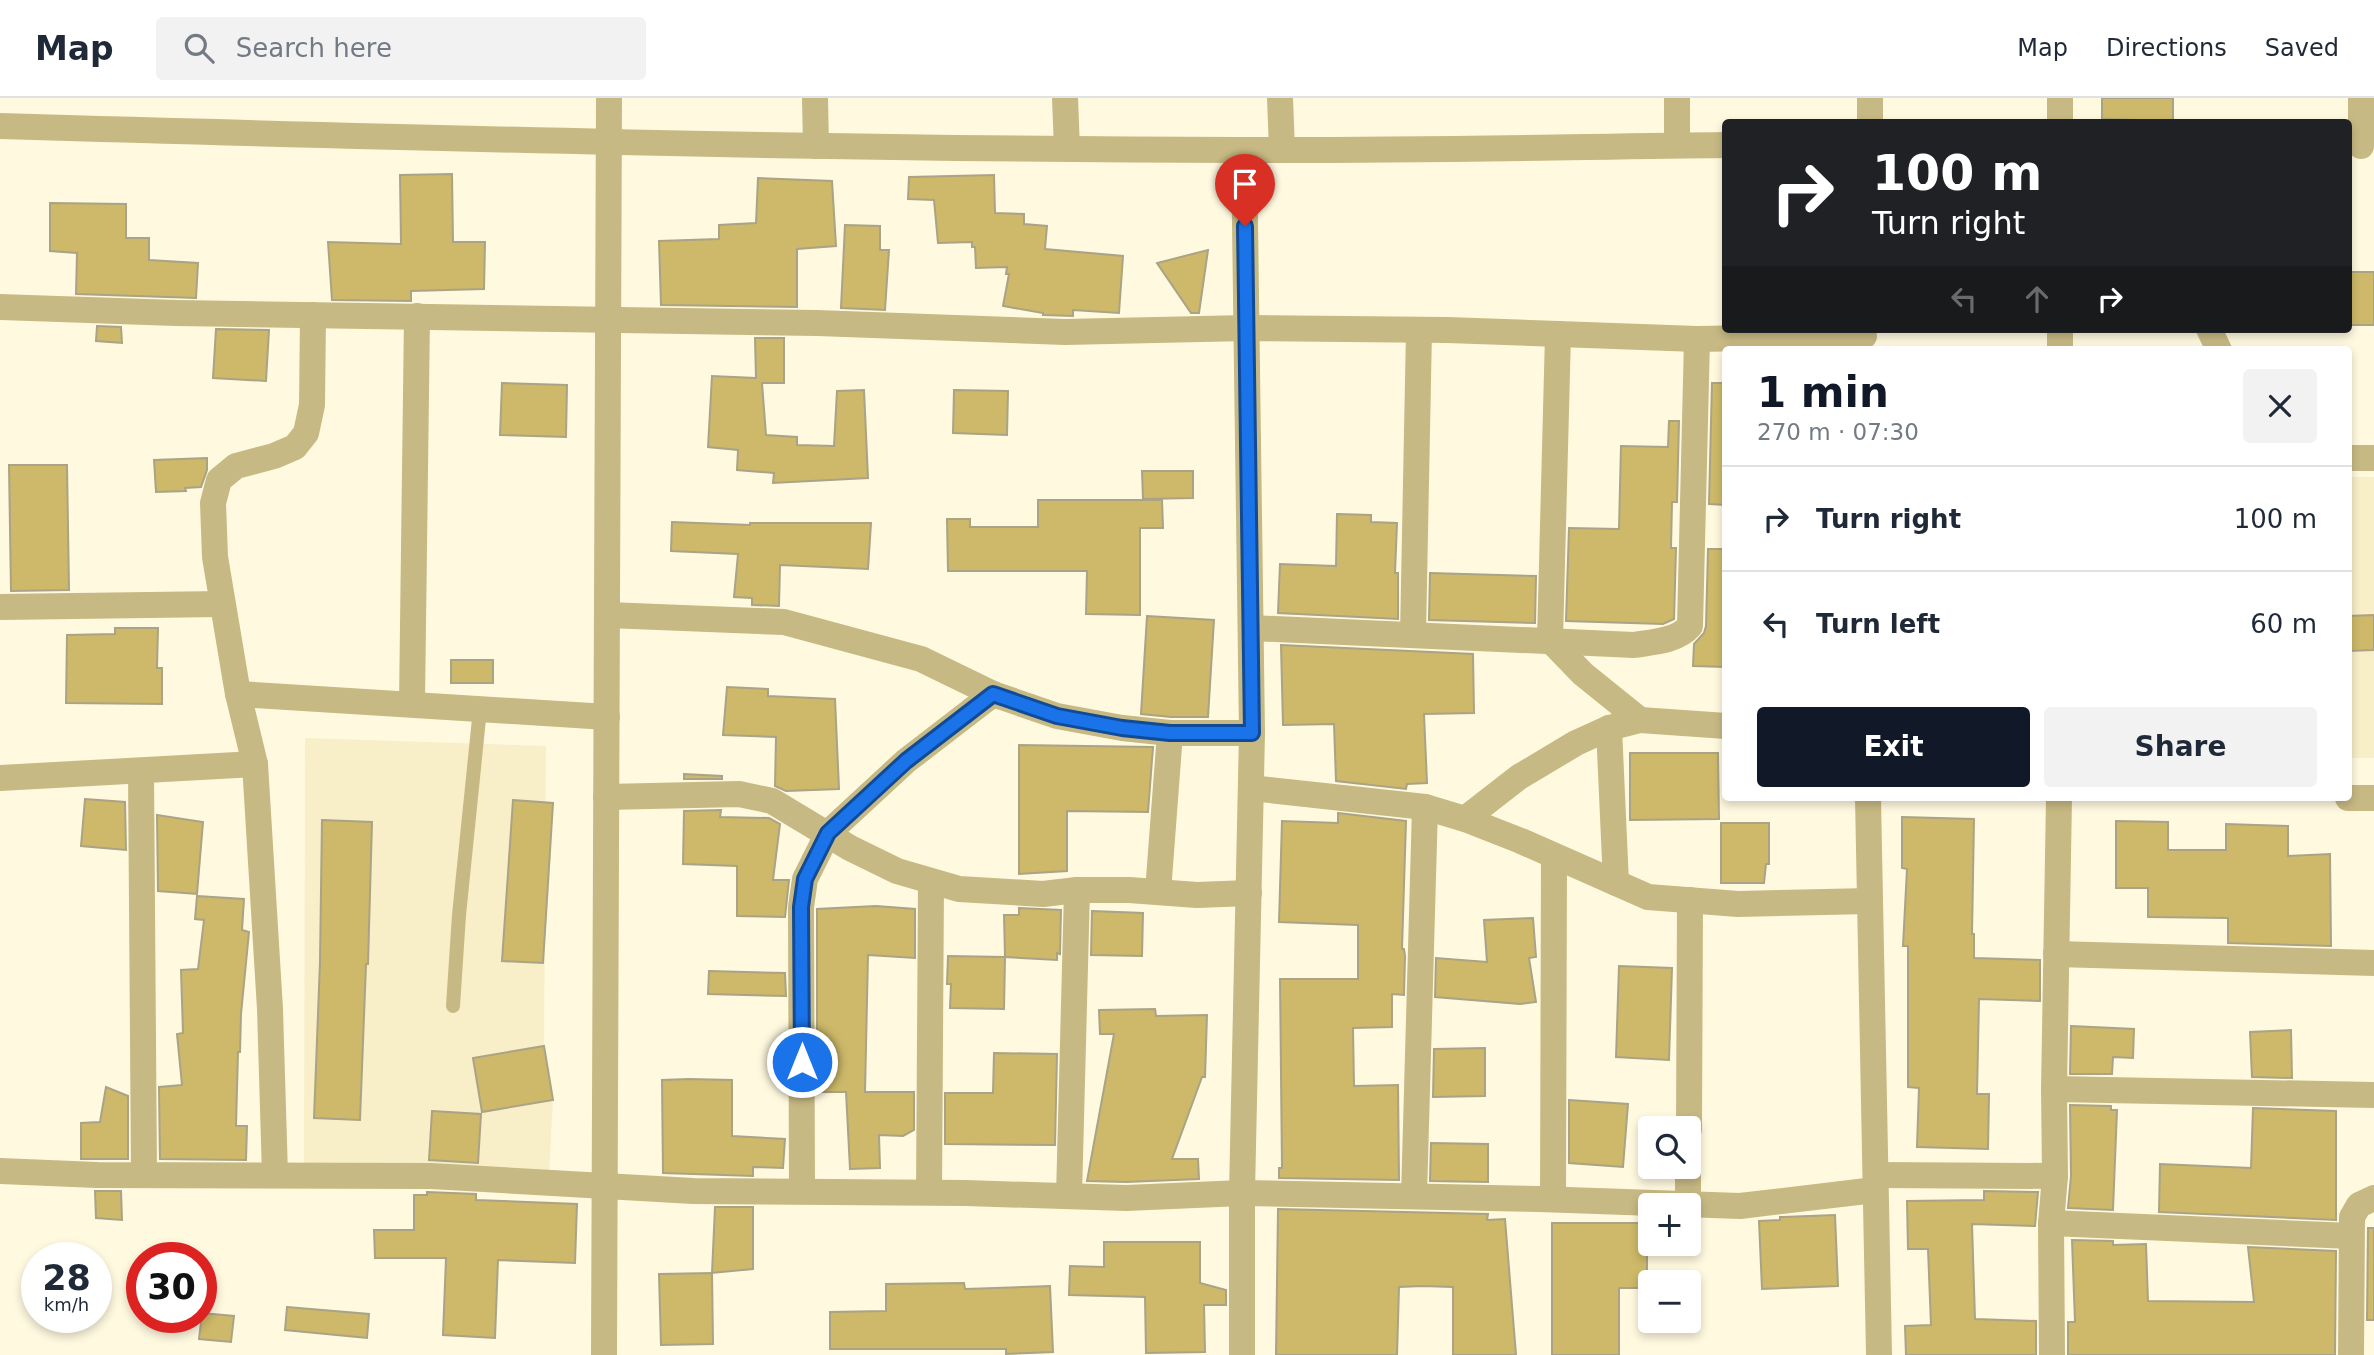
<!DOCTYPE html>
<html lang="en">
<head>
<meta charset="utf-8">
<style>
	body { margin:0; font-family:"DejaVu Sans",sans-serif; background:#f2f2f3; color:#1f2937; height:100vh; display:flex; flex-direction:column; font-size:26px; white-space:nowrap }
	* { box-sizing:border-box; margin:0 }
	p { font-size:23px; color:#747a83 }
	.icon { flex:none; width:38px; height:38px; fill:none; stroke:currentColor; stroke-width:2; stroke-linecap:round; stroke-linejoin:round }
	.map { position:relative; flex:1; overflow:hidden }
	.panel { position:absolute; left:1722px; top:248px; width:630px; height:455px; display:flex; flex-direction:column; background:#fff; border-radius:7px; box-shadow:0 4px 10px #0003 }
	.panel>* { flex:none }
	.banner { position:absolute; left:1722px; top:21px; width:630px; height:214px; border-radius:7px; box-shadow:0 4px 10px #0003; background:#202124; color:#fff; overflow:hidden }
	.buttons { position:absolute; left:1638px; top:1018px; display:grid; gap:14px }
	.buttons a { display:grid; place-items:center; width:63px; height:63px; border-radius:7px; background:#fff; box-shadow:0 4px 10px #0003; font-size:35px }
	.speed { position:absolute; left:21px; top:1144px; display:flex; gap:14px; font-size:35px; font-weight:700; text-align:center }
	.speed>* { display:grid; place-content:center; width:91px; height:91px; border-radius:50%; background:#fff; box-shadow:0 4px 10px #0003; line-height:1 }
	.speed small { font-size:18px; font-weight:400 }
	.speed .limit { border:10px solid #d22; background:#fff; color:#111 }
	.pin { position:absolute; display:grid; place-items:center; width:60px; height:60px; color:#fff; margin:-72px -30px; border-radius:50% 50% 50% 0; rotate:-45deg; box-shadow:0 0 7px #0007 }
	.pin .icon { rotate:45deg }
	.me { position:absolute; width:77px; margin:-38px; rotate:0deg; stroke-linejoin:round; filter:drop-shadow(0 0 5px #0008) }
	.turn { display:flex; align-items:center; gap:24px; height:147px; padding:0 35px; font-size:32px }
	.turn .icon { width:91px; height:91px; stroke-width:2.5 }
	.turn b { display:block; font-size:49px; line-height:60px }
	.lanes { display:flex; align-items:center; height:66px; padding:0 35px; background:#0003; justify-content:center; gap:35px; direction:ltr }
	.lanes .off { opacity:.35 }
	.round { display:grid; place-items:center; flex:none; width:74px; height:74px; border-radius:7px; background:#f2f2f3 }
	.overview { display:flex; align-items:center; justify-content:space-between; height:119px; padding:0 35px }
	h1 { font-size:42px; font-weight:700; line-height:52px; color:#111827 }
	.primary-button { display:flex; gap:14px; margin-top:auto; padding:14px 35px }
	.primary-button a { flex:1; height:80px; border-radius:7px; background:#111827; color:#fff; font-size:28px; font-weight:700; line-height:80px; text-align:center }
	.primary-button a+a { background:#f2f2f3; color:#1f2937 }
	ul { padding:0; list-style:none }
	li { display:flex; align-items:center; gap:21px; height:105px; padding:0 35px; border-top:2px solid #e0e1e3 }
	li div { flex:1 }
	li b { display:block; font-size:26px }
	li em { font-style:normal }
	header { display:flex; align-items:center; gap:42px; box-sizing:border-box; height:98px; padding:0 35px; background:#fff; border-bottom:2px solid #e0e1e3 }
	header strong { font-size:33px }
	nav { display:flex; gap:38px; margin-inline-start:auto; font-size:24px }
	.search { width:490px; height:63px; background:#f2f2f3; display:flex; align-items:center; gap:18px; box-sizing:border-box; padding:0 24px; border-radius:7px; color:#747a83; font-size:26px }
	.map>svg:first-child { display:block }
</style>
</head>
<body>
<header>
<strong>Map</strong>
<div class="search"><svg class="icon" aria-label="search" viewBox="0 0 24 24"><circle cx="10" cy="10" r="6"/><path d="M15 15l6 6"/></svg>Search here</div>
<nav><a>Map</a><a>Directions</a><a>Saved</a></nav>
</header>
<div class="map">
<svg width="2374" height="1257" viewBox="0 0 2374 1257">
	<rect width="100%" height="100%" fill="#fff9e0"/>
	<g fill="#f8eec7">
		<rect x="2349" y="379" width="25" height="281"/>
		<polygon points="305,640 546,648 544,948 553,1002 549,1076 304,1074"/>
	</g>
	<g fill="#cdb969" stroke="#aaa385" stroke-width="2">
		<polygon points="2102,0 2173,0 2173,23 2102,21"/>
		<polygon points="452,76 453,144 485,144 484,191 411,193 411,203 332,202 328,144 401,146 400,77"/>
		<polygon points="994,77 995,115 1024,116 1024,126 1047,128 1045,151 1123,158 1119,215 1073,212 1073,218 1043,217 1043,215 1003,208 1009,176 1006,176 1007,169 976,170 975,149 972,149 972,144 938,145 934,102 908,101 909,79"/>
		<polygon points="758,80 832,83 836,148 797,151 797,209 661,207 659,143 719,141 719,127 756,125"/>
		<polygon points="50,105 126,106 126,140 149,140 149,162 198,165 196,200 76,196 77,155 50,153"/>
		<polygon points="845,127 880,128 880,152 889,152 885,212 841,210"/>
		<polygon points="1208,152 1199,215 1191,215 1157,165"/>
		<rect x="2348" y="174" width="26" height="53"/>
		<polygon points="97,228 121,229 122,245 96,243"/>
		<polygon points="216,231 269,232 266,283 213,280"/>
		<polygon points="755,240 784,240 784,285 762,285 766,337 797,339 797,347 834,348 837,293 864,292 868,380 773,385 774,375 737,372 738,352 708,349 712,278 756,280"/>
		<polygon points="502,285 567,287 566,339 500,337"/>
		<polygon points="1712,285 1726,285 1726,407 1709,406"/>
		<polygon points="954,292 1008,293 1007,337 953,335"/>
		<polygon points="1669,323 1679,323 1677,404 1672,404 1671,450 1676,450 1674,521 1663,526 1566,523 1569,430 1619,431 1621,348 1668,349"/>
		<polygon points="207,360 207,372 201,389 185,390 186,393 156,394 154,362"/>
		<polygon points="9,367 67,367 69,492 11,493"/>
		<polygon points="1142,373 1193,373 1193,400 1143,401"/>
		<polygon points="1038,402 1162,402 1163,430 1140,430 1140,517 1086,516 1087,473 948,473 947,421 970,421 970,429 1038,429"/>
		<polygon points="1337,416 1371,417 1371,424 1397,425 1395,475 1398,475 1398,521 1278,515 1280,466 1336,468"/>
		<polygon points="672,424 750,427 750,425 871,425 868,471 780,467 779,508 752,507 752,500 734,499 738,456 671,453"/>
		<polygon points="1708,451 1726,451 1726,569 1693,568 1694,546 1704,535 1706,528"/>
		<polygon points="1430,475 1536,478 1535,525 1429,522"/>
		<polygon points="2374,517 2374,552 2348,553 2348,518"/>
		<polygon points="1147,518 1214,522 1208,619 1171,619 1141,616"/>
		<polygon points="115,530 158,530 157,570 162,570 162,606 66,605 67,537 115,536"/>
		<polygon points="1281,547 1473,556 1474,615 1424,616 1427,685 1407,686 1406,691 1336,683 1334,626 1283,627"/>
		<rect x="451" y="562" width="42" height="23"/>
		<polygon points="727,589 768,591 768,598 835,601 839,691 786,693 775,688 776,639 723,637"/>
		<polygon points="1019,647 1153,649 1148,714 1067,713 1067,773 1019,776"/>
		<polygon points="1630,655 1718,655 1719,721 1630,722"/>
		<polygon points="684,676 722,678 722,681 684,681"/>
		<polygon points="85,701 125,704 126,752 81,748"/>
		<polygon points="513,702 553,705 543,865 502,863"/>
		<polygon points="721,712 720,719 769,720 780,726 773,782 789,782 785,819 737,818 737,768 683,766 684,713"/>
		<polygon points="1338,715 1406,723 1402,851 1404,851 1405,858 1404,897 1392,896 1392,929 1353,930 1354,988 1398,987 1399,1082 1279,1080 1279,1070 1282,1070 1280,881 1358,881 1358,827 1279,824 1282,723 1338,725"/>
		<polygon points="157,717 203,724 197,796 158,793"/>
		<polygon points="1902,719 1974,721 1972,836 1974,836 1974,860 2040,862 2040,903 1979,901 1977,996 1989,996 1988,1051 1917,1049 1919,990 1908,989 1908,848 1903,848 1907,771 1902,770"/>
		<polygon points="322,722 372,724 368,866 366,866 360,1022 314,1020 320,864"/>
		<polygon points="2116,723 2168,724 2168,752 2226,752 2226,726 2288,728 2288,758 2330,756 2331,848 2228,845 2228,820 2148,819 2148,790 2116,790"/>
		<polygon points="1721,725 1769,725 1769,766 1766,766 1764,785 1721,785"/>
		<polygon points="197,798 244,801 242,832 249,834 241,916 240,954 238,954 236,1028 247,1028 246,1062 160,1061 159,989 182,987 177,936 183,935 181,872 198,871 204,822 195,821"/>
		<polygon points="876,808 915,811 915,860 868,857 865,994 914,994 914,1032 903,1038 879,1037 880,1070 850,1071 846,994 817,994 817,811"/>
		<polygon points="1019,810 1061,812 1060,856 1057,855 1057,862 1005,859 1004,817 1019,817"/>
		<polygon points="1092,813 1143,815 1142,858 1091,857"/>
		<polygon points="1533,820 1536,859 1529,860 1536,904 1520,906 1435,899 1436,860 1487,864 1484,822"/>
		<polygon points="948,858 1005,859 1004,911 950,910 951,886 947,886"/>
		<polygon points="1619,868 1672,870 1669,962 1616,959"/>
		<polygon points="709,873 785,875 786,898 708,896"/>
		<polygon points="1155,911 1156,918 1207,917 1205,979 1202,979 1172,1061 1198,1061 1199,1081 1126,1084 1087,1083 1114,936 1100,936 1099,912"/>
		<polygon points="2071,928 2134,931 2133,960 2113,959 2112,976 2070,976"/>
		<polygon points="2291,932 2292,980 2252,979 2250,934"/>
		<polygon points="544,948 553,1002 482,1014 473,960"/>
		<polygon points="1485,950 1485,998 1433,999 1434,951"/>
		<polygon points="994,955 1057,956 1055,1047 945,1046 945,995 993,995"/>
		<polygon points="689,981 732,982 732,1038 785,1041 783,1070 753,1069 753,1078 663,1075 662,982"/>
		<polygon points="106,989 128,998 128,1061 81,1061 81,1025 100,1024"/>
		<polygon points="1569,1002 1628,1006 1623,1069 1569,1065"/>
		<polygon points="2070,1007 2111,1008 2111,1012 2117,1012 2113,1112 2068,1110 2071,1078"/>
		<polygon points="2253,1010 2336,1013 2336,1122 2159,1114 2160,1066 2251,1070"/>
		<polygon points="432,1013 481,1016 478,1065 429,1062"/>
		<polygon points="1431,1045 1488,1046 1488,1084 1430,1083"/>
		<polygon points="95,1093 121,1093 122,1122 96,1120"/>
		<polygon points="1984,1093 2038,1094 2035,1128 1972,1126 1975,1221 2036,1223 2036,1257 1906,1257 1905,1228 1931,1227 1928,1151 1908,1151 1907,1103 1984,1102"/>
		<polygon points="427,1094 476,1096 476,1102 577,1106 575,1165 498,1162 495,1240 443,1237 446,1160 375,1160 374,1132 414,1132 414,1097 427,1097"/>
		<polygon points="715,1109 753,1109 753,1171 712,1175"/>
		<polygon points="1278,1111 1488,1116 1487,1122 1505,1121 1516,1257 1453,1257 1453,1189 1422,1188 1399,1189 1397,1257 1276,1257"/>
		<polygon points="1835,1117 1838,1188 1762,1191 1759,1123 1780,1122 1780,1119 1783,1119"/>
		<polygon points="1552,1125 1650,1125 1650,1152 1647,1152 1647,1190 1619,1190 1619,1257 1552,1257"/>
		<polygon points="2368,1130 2374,1130 2374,1222 2367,1222"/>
		<polygon points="2072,1142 2113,1143 2113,1147 2146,1146 2148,1203 2254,1204 2248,1149 2336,1153 2335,1257 2068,1257 2068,1224 2075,1224"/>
		<polygon points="1104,1144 1200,1144 1200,1185 1226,1192 1226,1207 1204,1207 1205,1254 1146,1255 1145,1199 1069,1197 1070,1168 1104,1169"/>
		<polygon points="712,1175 713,1246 661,1247 659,1176"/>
		<polygon points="964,1185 965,1191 1050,1188 1053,1254 1006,1256 1006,1251 830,1251 830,1214 886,1213 886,1186"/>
		<polygon points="287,1209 369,1216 367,1240 285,1232"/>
		<polygon points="202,1215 234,1218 231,1244 199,1241"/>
	</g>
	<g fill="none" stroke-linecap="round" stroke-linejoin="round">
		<polyline stroke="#c7b983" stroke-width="14" points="453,908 459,817 480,611"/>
		<g stroke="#c7b983" stroke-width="26">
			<polyline points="815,0 816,48"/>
			<polyline points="1065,0 1067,51"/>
			<polyline points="1280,0 1282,52"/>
			<polyline points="1870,0 1870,24"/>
			<polyline points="2060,0 2060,24"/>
			<path d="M 0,28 C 413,40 826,51 1240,52 C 1402,53 1564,49 1726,47"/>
			<polyline points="1677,47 1677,0"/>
			<polyline points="2361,48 2361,0"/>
			<polyline points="0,209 176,215 817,225 1065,234 1247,230 1447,232 1697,241 1864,238"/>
			<polyline points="2209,231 2219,252"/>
			<polyline points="1558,236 1550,542 1583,576 1640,622"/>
			<polyline points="2060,252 2060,231"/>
			<polyline points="2348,360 2374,360"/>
			<polyline points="0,509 222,506"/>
			<polyline points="608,517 784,524 921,561 993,596 1057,618 1122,630 1170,635 1252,635"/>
			<path d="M 1252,530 L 1634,547 C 1653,544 1677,543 1690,528 L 1697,241"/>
			<polyline points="1413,537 1419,232"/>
			<polyline points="238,596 607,619"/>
			<polyline points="412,605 417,218"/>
			<polyline points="1609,630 1616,785"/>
			<polyline points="141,673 144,1076"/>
			<polyline points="0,680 255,666"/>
			<polyline points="1251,690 1425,709 1465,721 1521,743 1648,799 1738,806 1870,803"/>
			<polyline points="606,699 739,696 772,703 850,750 897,773 959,791 1043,796 1077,792 1129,792 1197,797 1249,795"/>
			<polyline points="1868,700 1879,1257"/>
			<polyline points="2348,700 2374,700"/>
			<polyline points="1465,721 1519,679 1576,645 1609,630 1640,622 1726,628"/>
			<polyline points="1158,794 1170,635"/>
			<polyline points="2056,856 2374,865"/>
			<polyline points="2054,991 2374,997"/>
			<polyline points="1689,1031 1690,802"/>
			<polyline points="0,1073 97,1077 431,1078 693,1093 965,1095 1126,1100 1242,1095 1539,1101 1740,1108 1875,1092"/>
			<polyline points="275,1077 270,911 255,666 238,596 215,459 213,405 219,382 236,368 274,358 295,349 306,335 312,307 313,217"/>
			<polyline points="1876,1077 2055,1078"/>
			<polyline points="802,1093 801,809 805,781 828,735 906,663 993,596"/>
			<polyline points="929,1094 931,785"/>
			<polyline points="1069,1098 1077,792"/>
			<polyline points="1414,1098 1425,709"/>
			<polyline points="1553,1101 1554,758"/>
			<polyline points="1688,1106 1688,1069"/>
			<polyline points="2051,1125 2351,1138"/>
			<polyline points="604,1257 609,0"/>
			<polyline points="1242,1257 1242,1095 1252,635 1244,52"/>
			<polyline points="2052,1257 2051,1125 2055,1078 2054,991 2059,700"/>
			<polyline points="2351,1257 2352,1119 2359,1107 2374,1100"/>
		</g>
	</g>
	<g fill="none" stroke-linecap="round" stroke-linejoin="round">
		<g stroke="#114b97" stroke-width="18">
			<polyline id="route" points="802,964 801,809 805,781 828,735 906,663 993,596 1057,618 1122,630 1170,635 1252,635 1245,128"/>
		</g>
		<use href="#route" stroke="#1a73e8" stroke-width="12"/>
	</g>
</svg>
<div class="buttons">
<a><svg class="icon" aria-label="search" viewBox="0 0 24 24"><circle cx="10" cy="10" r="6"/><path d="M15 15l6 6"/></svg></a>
<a>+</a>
<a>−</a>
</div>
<div class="speed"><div>28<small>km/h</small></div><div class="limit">30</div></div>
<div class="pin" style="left:1245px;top:128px;background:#d93025"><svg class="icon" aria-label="arrive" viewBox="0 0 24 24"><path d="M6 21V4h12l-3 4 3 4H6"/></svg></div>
<svg class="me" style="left:802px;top:964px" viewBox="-20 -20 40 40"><circle r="17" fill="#1a73e8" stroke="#fff" stroke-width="3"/><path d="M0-11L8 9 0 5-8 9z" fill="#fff"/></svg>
<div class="banner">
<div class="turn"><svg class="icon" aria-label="right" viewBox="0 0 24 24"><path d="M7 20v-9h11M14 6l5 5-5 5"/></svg><div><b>100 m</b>Turn right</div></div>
<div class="lanes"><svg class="icon off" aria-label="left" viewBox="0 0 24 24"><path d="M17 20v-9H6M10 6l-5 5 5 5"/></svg><svg class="icon off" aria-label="ahead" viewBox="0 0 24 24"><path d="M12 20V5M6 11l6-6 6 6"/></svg><svg class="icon" aria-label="right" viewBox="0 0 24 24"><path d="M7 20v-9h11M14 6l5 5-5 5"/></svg></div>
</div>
<section class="panel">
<div class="overview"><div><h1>1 min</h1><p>270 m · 07:30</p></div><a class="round"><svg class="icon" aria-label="close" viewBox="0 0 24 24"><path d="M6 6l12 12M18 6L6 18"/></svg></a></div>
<ul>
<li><svg class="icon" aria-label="right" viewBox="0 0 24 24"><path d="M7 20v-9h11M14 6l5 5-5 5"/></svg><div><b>Turn right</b></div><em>100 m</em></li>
<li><svg class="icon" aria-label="left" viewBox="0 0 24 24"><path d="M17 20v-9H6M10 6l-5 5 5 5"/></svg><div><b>Turn left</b></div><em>60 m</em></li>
</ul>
<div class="primary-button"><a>Exit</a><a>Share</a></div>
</section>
</div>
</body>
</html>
